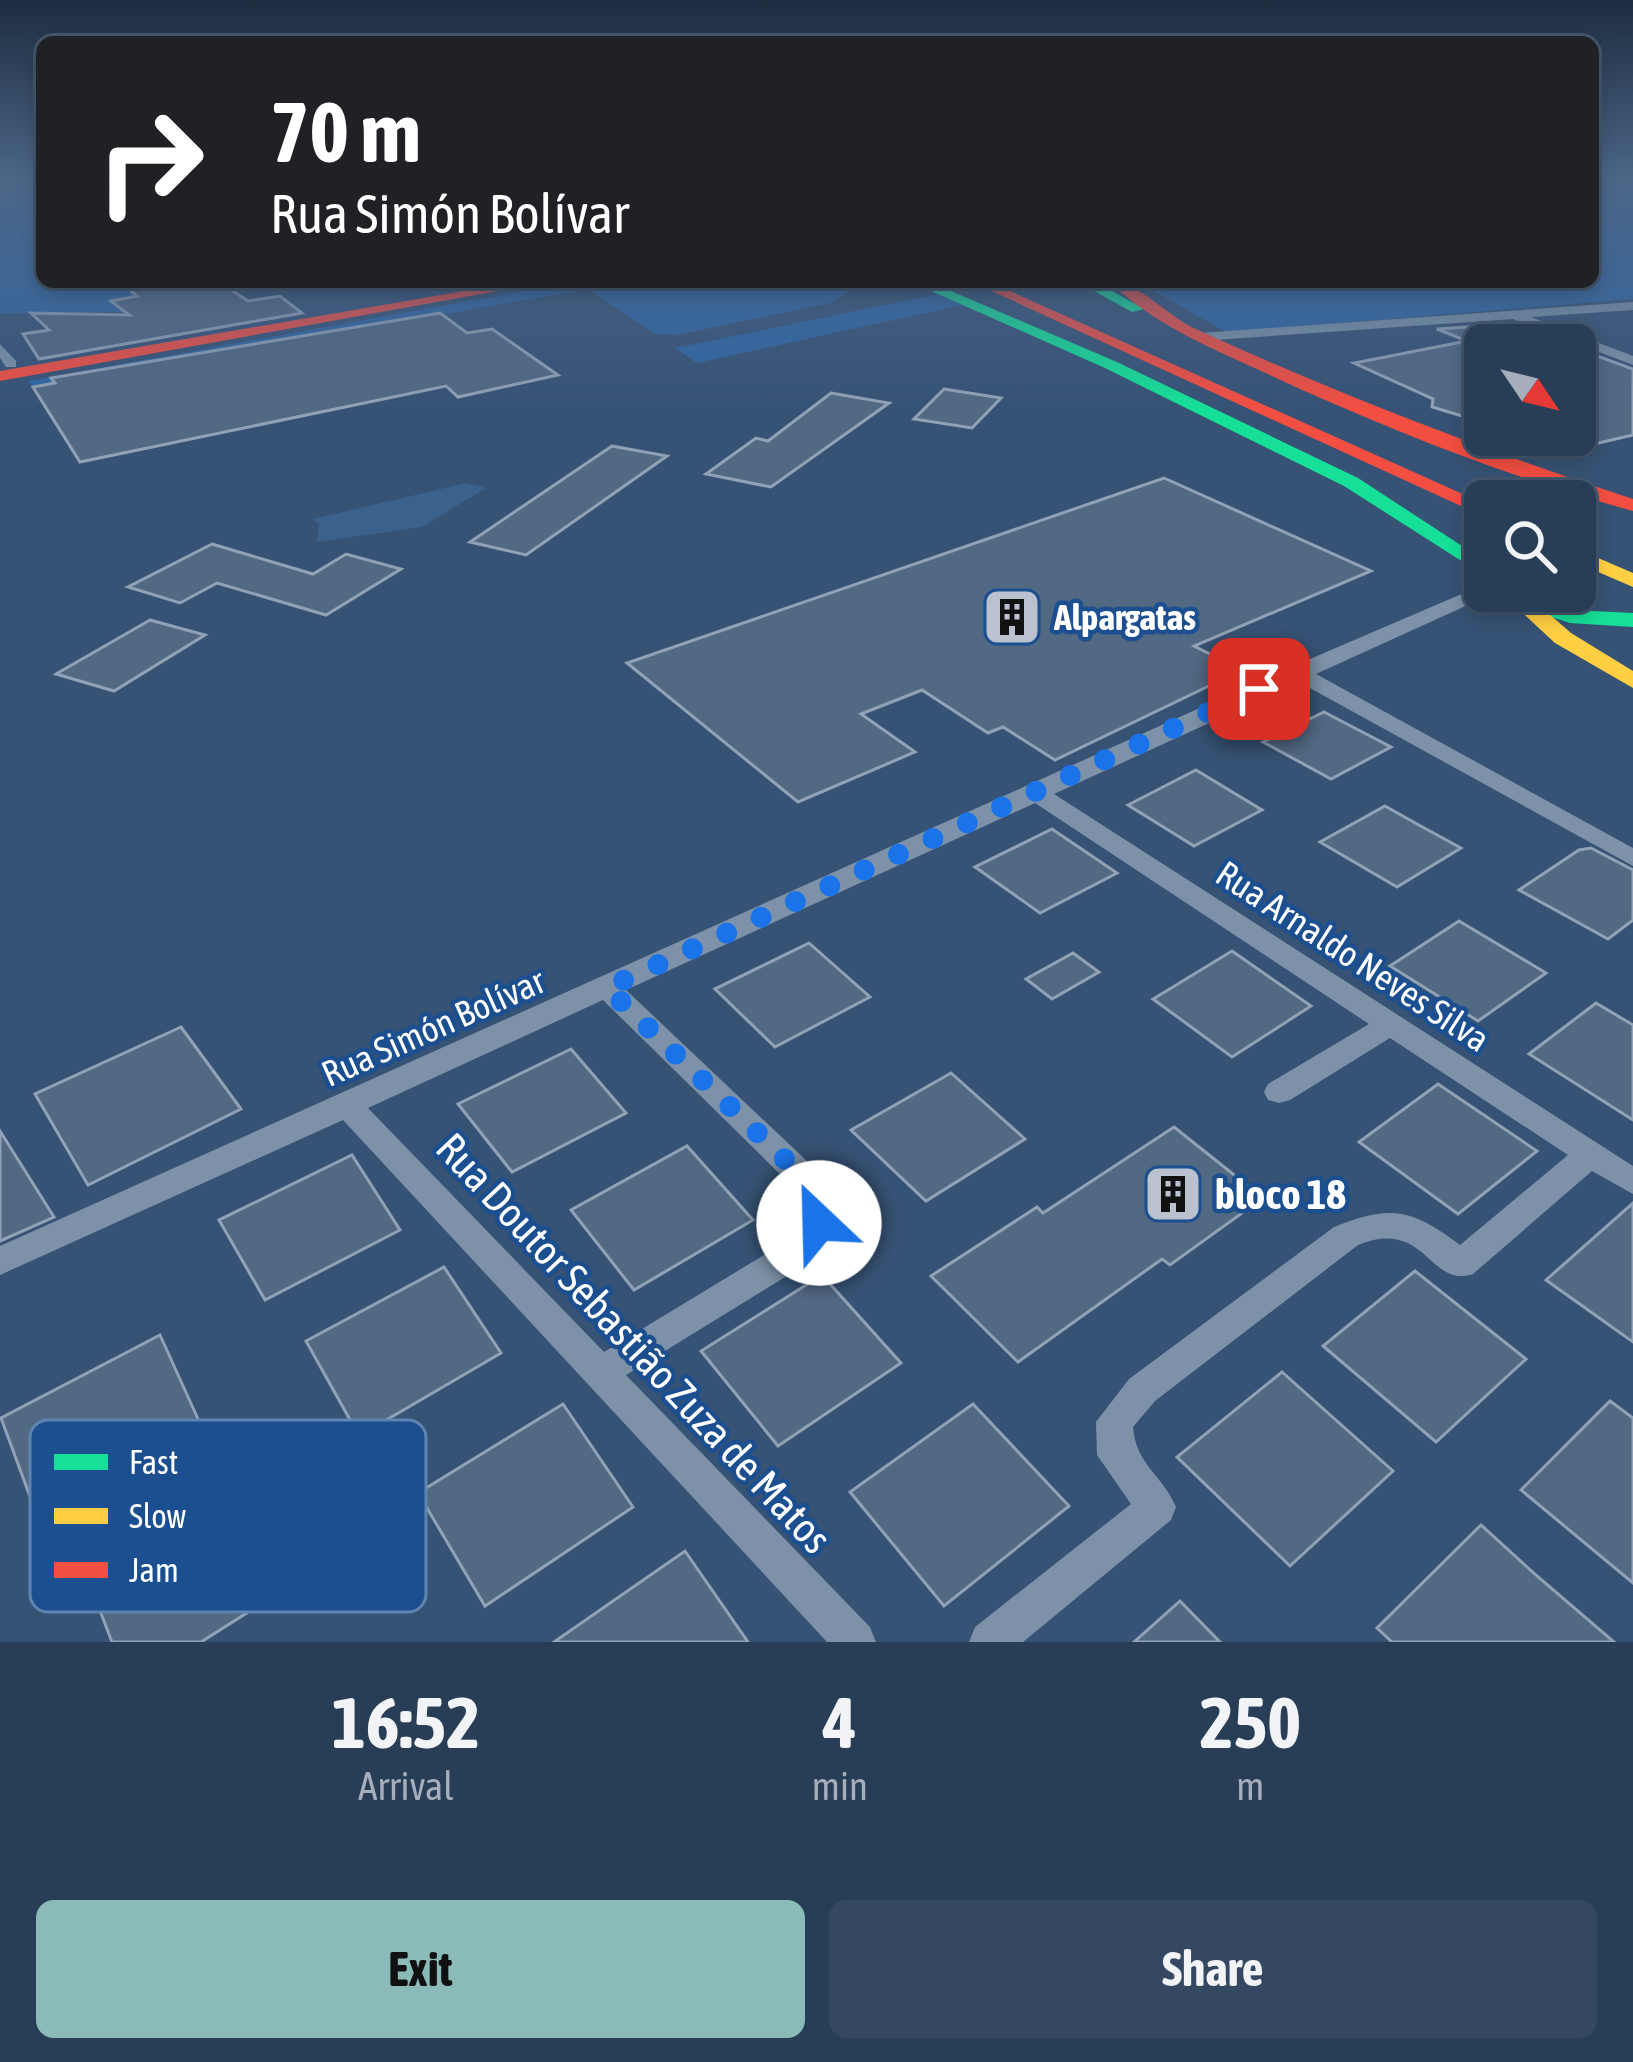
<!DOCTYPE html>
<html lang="en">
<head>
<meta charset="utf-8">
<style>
	body { margin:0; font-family:"Asap Condensed",sans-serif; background:#344961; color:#f1f3f6; height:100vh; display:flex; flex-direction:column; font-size:45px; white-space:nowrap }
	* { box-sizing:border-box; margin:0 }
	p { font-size:39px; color:#a5aeba }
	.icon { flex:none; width:66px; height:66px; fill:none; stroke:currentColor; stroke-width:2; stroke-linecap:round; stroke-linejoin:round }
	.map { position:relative; height:1642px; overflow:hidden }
	.panel { display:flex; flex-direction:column; background:#283e57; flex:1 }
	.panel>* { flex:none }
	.guide { position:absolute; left:36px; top:36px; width:1563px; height:252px; border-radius:18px; box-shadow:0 6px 18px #0003,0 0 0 3px #44576d; background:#202124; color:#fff; overflow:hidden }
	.needle { width:78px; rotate:125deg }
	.controls { position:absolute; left:1464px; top:324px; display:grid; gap:24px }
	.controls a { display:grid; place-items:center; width:132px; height:132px; border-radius:18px; background:#283e57; box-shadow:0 6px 18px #0003,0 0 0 3px #44576d; font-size:60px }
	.pin { position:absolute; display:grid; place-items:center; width:102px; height:102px; color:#fff; margin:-51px; border-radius:24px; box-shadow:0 6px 18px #0006 }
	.me { position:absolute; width:132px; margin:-66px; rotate:336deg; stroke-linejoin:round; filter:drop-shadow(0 0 9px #0008) }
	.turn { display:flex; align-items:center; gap:42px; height:252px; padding:0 36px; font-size:54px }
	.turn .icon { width:156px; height:156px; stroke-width:2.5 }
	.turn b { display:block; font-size:84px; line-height:102px }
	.eta { display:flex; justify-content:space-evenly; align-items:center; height:204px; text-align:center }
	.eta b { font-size:72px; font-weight:700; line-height:84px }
	.primary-button { display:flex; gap:24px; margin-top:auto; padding:24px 36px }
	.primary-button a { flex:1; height:138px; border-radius:18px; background:#8bbbb9; color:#111; font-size:48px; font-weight:700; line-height:138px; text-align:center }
	.primary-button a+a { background:#344961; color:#f1f3f6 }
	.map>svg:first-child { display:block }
</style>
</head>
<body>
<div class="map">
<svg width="1633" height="1642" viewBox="0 0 1633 1642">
	<rect width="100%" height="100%" fill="#365274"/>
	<g fill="#2f66a5">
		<polygon points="1593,179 1633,179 1633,299 1226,332 1138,282 1593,282"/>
		<polygon points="42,187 42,282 146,282 175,302 124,312 0,313 0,193"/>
		<polygon points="573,282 852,282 854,288 830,303 676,335 655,334 588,289 33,387 28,381"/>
		<polygon points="938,294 962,305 697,363 675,348"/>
	</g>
	<polygon fill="#3b618d" points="466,483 486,488 422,527 317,542 319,524 313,519"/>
	<g fill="#526984" stroke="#92a2b6" stroke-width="3">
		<polygon points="177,282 219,282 248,301 280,296 302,313 39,359 23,334 49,330 31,313 129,315 111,301 137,296 130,290"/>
		<polygon points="440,313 467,333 492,329 558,375 458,397 446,386 80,462 33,387 55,383 51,378"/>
		<polygon points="1512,324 1566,345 1485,345 1485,423 1432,407 1433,399 1354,363 1467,341 1437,329"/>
		<polygon points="1575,348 1633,369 1633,435 1590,445 1575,444"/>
		<polygon points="944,389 1001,398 972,428 914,419"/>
		<polygon points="831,393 889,403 771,487 706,474 756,438 768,441"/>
		<polygon points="612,446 667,456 526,555 470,542"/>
		<polygon points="1164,478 1371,571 1194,646 1242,670 1055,760 1003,727 988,733 922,690 861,714 915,752 798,802 627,663"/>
		<polygon points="212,544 313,574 346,554 401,569 326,615 217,583 180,603 128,587"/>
		<polygon points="150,620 205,635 114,691 56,674"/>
		<polygon points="1324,712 1391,747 1331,779 1263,742"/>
		<polygon points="1196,770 1262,810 1194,846 1128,805"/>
		<polygon points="1385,806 1417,824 1461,848 1397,887 1320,842"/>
		<polygon points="1052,829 1117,873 1040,913 975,867"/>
		<polygon points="1591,848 1633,870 1633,920 1608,939 1519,890 1579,850"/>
		<polygon points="1459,921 1546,973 1478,1021 1390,966"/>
		<polygon points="809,943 870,997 775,1047 715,989"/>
		<polygon points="1232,951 1311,1006 1232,1057 1153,999"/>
		<polygon points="1073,953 1099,972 1052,999 1026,979"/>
		<polygon points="1596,1003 1633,1025 1633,1120 1529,1054"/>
		<polygon points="181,1027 241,1109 88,1185 35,1094"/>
		<polygon points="571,1049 626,1113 512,1172 458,1104"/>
		<polygon points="951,1073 1025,1139 926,1201 851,1130"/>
		<polygon points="1438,1084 1537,1151 1458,1214 1359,1142"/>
		<polygon points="1174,1127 1263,1198 1170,1265 1162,1259 1018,1362 931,1276 1037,1207 1043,1213"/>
		<polygon points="0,1131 54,1217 0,1241"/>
		<polygon points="687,1146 753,1220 634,1290 571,1210"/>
		<polygon points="352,1155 400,1230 265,1300 219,1220"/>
		<polygon points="1633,1203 1633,1342 1546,1280"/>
		<polygon points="444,1267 501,1353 359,1436 306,1341"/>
		<polygon points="1415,1271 1526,1359 1436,1442 1323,1346"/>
		<polygon points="822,1275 901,1363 778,1446 701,1351"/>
		<polygon points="160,1335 203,1430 39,1521 1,1418"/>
		<polygon points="1282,1372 1393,1471 1290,1566 1177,1457"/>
		<polygon points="1610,1401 1633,1418 1633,1583 1521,1490"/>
		<polygon points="563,1404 633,1507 485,1606 418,1493"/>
		<polygon points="973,1404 1069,1506 944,1606 850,1492"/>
		<polygon points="250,1468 302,1578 201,1642 112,1642 82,1564"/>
		<polygon points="1481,1525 1537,1576 1614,1642 1392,1642 1377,1628"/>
		<polygon points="685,1551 748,1642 554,1642"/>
		<polygon points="1180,1601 1220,1642 1134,1642"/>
	</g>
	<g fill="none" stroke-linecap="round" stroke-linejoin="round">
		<g fill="#7d92a8" fill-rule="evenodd">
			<polygon points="1633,302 1633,310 1531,317 1633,356 1633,365 1513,319 1200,341 1193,337 1200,333"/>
			<polygon points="0,344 16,361 16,367 6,367 0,358"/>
			<path d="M 1485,584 L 1485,591 L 1494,591 L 1492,594 L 1316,674 L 1633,848 L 1633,866 L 1299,682 L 1054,794 L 1633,1166 L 1633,1194 L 1592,1171 L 1473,1274 C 1429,1289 1426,1217 1358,1245 L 1155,1401 L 1133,1427 C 1136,1465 1162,1474 1176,1507 L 1171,1520 L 1023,1642 L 969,1642 L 975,1627 L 1131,1504 L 1097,1455 L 1096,1422 L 1129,1379 L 1334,1227 C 1391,1204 1412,1209 1460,1245 L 1568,1155 L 1390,1038 L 1290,1100 L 1279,1103 L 1268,1100 L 1264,1092 L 1268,1084 L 1369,1024 L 1035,803 L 626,990 L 808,1162 L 830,1200 L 832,1217 L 816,1258 L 626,1375 L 870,1627 L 876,1642 L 827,1642 L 343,1120 L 0,1275 L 0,1246 L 1289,668 ZM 603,1000 L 786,1180 L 800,1209 L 792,1238 L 604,1352 L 368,1108 Z"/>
		</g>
		<g fill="#16e098" fill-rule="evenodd">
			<polygon points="911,282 930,282 1117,362 1358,478 1485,561 1485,576 1344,486 1105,368"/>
			<polygon points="1078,282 1096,282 1144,309 1132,312"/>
			<polygon points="1531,596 1572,610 1633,613 1633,627 1570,623 1523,608 1520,603"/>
		</g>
		<g fill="#ffcf43" fill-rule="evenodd">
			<polygon points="1575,548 1633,573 1633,587 1575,562"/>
			<polygon points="1499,591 1523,591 1571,633 1633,671 1633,688 1555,643"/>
		</g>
		<g fill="#f24e42" fill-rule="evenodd">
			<polygon points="516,282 547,282 0,381 0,371"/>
			<polygon points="972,282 990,282 1485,504 1485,517"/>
			<path d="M 1110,282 C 1140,282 1168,317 1196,329 C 1339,395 1484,450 1633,499 L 1633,511 C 1506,477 1380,426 1261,371 C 1207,346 1153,324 1110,282 Z"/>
		</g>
	</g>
	<linearGradient id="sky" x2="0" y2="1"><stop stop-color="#1e2d40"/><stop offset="0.44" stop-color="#4c6688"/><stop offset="1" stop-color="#4c6688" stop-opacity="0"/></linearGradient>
	<rect width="1633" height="409" fill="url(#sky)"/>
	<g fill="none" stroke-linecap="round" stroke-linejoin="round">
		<polyline stroke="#1a73e8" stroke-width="21" stroke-dasharray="0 37.8" points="819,1223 815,1196 797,1171 607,988 1259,689"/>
	</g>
	<defs>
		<g id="building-square" transform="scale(3)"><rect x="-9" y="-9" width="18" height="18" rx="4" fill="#b9c2ce" stroke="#1b4f8f"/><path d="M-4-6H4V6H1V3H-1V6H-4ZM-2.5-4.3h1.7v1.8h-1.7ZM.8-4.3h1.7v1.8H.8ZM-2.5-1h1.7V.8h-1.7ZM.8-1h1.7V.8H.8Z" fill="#111"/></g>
	</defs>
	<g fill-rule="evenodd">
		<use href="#building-square" x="1012" y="617"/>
		<use href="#building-square" x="1173" y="1194"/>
	</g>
	<g text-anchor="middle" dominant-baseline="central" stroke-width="9" stroke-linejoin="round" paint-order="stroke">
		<g font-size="36" font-weight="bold" fill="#fff" stroke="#1b4f8f" text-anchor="start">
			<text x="1054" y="617">Alpargatas</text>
		</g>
		<g font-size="36" fill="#fff" stroke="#1b4f8f">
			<text transform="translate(1353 956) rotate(33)">Rua Arnaldo Neves Silva</text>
			<text transform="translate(433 1027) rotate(-24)">Rua Simón Bolívar</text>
		</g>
		<g font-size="42" font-weight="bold" fill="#fff" stroke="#1b4f8f" text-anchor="start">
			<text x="1215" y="1194">bloco 18</text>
		</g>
		<g font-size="42" fill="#fff" stroke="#1b4f8f">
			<text transform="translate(634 1343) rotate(47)">Rua Doutor Sebastião Zuza de Matos</text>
		</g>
	</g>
	<rect x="30" y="1420" width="396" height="192" rx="18" fill="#1b4f8f" stroke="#5f84b1" stroke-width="3"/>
	<rect x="54" y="1454" width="54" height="16" fill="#16e098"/>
	<rect x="54" y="1508" width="54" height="16" fill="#ffcf43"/>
	<rect x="54" y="1562" width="54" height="16" fill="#f24e42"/>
	<g font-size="33" fill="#fff">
		<text x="129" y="1474">Fast</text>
		<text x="129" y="1528">Slow</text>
		<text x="129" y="1582">Jam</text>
	</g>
</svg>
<div class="controls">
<a><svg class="needle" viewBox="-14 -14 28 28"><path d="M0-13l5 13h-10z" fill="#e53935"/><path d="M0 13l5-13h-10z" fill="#a5aeba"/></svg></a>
<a><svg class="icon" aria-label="search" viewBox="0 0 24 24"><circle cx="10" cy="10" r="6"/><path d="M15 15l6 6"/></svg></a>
</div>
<div class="pin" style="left:1259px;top:689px;background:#d93025"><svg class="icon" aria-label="arrive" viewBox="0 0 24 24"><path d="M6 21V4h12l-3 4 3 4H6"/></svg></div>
<svg class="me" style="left:819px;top:1223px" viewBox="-20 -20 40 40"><circle r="19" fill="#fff"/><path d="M0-13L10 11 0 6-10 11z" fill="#1a73e8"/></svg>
<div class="guide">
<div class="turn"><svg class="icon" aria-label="right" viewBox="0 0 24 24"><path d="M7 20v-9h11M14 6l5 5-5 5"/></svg><div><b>70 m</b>Rua Simón Bolívar</div></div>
</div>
</div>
<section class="panel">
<div class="eta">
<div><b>16:52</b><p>Arrival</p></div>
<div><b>4</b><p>min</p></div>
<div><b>250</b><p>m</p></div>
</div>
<div class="primary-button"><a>Exit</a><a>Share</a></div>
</section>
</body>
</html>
